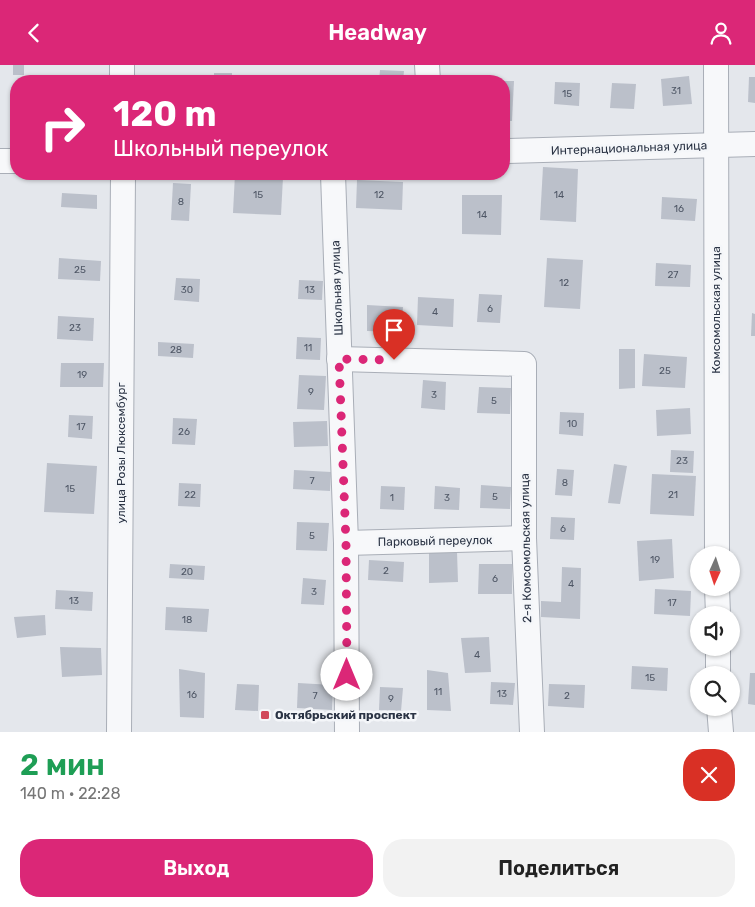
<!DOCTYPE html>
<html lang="ru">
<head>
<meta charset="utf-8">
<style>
	body { margin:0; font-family:Rubik,sans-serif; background:#f2f2f2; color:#222; height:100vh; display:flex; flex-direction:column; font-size:19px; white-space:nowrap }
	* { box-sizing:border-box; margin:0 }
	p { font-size:16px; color:#767676 }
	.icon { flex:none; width:28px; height:28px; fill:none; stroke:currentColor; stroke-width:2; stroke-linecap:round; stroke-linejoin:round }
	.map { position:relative; height:667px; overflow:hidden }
	.details { display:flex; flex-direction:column; background:#fff; flex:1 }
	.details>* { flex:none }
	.banner { position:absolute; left:10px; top:10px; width:500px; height:105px; border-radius:20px; box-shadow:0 1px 4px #0004; background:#db2777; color:#fff; overflow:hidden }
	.needle { width:32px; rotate:183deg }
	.fabs { position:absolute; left:690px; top:481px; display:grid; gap:10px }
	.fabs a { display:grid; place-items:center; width:50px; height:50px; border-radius:50%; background:#fff; box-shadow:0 1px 4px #0004; font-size:25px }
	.pin { position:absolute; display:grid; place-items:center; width:42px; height:42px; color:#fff; margin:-51px -21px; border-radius:50% 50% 50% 0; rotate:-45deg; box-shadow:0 0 5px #0007 }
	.pin .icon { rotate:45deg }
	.me { position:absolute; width:55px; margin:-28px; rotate:0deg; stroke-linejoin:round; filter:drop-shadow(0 0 4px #0008) }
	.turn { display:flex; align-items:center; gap:18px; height:105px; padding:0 20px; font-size:22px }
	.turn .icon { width:65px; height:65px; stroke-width:2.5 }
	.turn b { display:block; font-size:35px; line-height:42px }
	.round { display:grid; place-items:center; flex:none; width:52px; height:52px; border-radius:20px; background:#f2f2f2 }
	.summary { display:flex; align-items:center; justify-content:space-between; height:85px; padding:0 20px }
	h1 { font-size:30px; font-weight:600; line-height:38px; color:#1e9e55 }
	.primary-button { display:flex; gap:10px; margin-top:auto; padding:10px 20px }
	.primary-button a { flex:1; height:58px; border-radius:20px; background:#db2777; color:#fff; font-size:20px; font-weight:600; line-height:58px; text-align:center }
	.primary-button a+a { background:#f2f2f2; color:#222 }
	header { display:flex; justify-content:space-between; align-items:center; height:65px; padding:0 20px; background:#db2777; color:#fff; font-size:22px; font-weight:600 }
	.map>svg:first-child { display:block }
</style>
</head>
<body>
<header><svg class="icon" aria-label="back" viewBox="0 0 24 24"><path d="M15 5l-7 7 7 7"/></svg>Headway<svg class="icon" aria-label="person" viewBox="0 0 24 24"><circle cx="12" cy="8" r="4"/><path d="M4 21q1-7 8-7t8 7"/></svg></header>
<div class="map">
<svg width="755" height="667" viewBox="0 0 755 667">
	<rect width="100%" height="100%" fill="#e4e7ec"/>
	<g fill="#bbc0ca">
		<rect x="13" y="0" width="11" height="10"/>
		<polygon points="380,5 404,6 403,16 379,16"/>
		<rect x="214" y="8" width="18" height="8"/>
		<polygon points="263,11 286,12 286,16 263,16"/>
		<polygon points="689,11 692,39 663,41 661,14"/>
		<polygon points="749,12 755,12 755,38 748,37"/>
		<polygon points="504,16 514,16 512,56 504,56"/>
		<polygon points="555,17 580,18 579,41 554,39"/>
		<polygon points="612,18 636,19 634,44 610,43"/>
		<polygon points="543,102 578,104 576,157 540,155"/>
		<polygon points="235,109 283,112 281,150 233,148"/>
		<polygon points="357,115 403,117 402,145 356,143"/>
		<polygon points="173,118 191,119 189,156 171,155"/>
		<polygon points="62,128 97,130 97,144 61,142"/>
		<polygon points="462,130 502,130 501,170 462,169"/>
		<polygon points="662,132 697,134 695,156 661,154"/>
		<polygon points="59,193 101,196 100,216 58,214"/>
		<polygon points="547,193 583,195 580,244 544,242"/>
		<polygon points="656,198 691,200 690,222 655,221"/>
		<polygon points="176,213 200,214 199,237 174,235"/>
		<polygon points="299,215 323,216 322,235 298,234"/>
		<polygon points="479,229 502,230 500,258 477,257"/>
		<polygon points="418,232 454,234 453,262 417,260"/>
		<polygon points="367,240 403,242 401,267 367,266"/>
		<polygon points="752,248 755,249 755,271 751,271"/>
		<polygon points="58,251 94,253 93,276 57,274"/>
		<polygon points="297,272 321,273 320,295 296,294"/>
		<polygon points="158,277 194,279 193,293 158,291"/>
		<polygon points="619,284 635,284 635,323 619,324"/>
		<polygon points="644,289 687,292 685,323 642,321"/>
		<polygon points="61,298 104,298 103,322 60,322"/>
		<polygon points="299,310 326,311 324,345 297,344"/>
		<polygon points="423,315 446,317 445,345 421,343"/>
		<polygon points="479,322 511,323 510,349 477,348"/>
		<polygon points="690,343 691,369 657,371 656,345"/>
		<polygon points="560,347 584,348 583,371 559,369"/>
		<polygon points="69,350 93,351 92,374 68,372"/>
		<polygon points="173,353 197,354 195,380 172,379"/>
		<polygon points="327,356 328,381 294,382 293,357"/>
		<polygon points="671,385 694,386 693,408 670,407"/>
		<polygon points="47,398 97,401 94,449 44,447"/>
		<polygon points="614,399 627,401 620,439 608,438"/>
		<polygon points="557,404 574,405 572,431 555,430"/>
		<polygon points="294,405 331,407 330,426 293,424"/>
		<polygon points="652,409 696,411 694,451 650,449"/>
		<polygon points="179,418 201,419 200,442 178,441"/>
		<polygon points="481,420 511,422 510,444 480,443"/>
		<polygon points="381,421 405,422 404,445 380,444"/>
		<polygon points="435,421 460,423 459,445 434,444"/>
		<polygon points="551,452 575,453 574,475 550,474"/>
		<polygon points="297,457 329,458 327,486 296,485"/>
		<polygon points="672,474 674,513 639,516 637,476"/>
		<polygon points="429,487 457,487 458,517 429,518"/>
		<polygon points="369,495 404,497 403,517 368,515"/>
		<polygon points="170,499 205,501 204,515 169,513"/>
		<polygon points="479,499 512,499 512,529 478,529"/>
		<polygon points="562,502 581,503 580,554 541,552 541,536 561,537"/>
		<polygon points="303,513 326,515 324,540 301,539"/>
		<polygon points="655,524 691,526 690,551 654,549"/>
		<polygon points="56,525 93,527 92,546 55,544"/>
		<polygon points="166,542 209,544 207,567 165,565"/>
		<polygon points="45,550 46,570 17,573 14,552"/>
		<polygon points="489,572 491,607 465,608 461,573"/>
		<polygon points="60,582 101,583 102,610 62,612"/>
		<polygon points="632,601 668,603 667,626 631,624"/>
		<polygon points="179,604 205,608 204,653 180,652"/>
		<polygon points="427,605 448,608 451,646 427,645"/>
		<polygon points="750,608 755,608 755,640 748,639"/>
		<polygon points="491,617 515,618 513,640 490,639"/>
		<polygon points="298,618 333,620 332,645 297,643"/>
		<polygon points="237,619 259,620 258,646 235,645"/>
		<polygon points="549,619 585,620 584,643 548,641"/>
		<polygon points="380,622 403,623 401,646 379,645"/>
	</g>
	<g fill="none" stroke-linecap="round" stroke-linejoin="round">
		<g stroke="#a9aeb7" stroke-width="26">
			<g id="minor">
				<polyline points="122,0 122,16"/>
				<polyline points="427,0 428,16"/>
				<polyline points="716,0 717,490"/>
				<polyline points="504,86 755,79"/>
				<polyline points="0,96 16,96"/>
				<polyline points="333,109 346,478 347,667"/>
				<polyline points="339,294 524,299 524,473 532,667"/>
				<polyline points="346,478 524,473"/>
				<polyline points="717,522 718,550"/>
				<polyline points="718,582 718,610"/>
				<polyline points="719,642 721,667"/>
				<polyline points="119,667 123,109"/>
			</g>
		</g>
		<use href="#minor" stroke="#f7f8fa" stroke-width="24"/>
	</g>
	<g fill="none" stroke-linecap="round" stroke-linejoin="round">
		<polyline stroke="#db2777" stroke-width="9" stroke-dasharray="0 16.2" points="347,610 346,478 339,294 394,295"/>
	</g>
	<rect fill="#d1495b" stroke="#f4f6f9" stroke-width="2" x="260" y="645" width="10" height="10" rx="2.5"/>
	<g text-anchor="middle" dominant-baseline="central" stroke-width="5" stroke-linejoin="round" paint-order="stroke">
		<g font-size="10" fill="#4f5766">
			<text x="676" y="26">31</text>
			<text x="567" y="29">15</text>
			<text x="258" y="130">15</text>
			<text x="379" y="130">12</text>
			<text x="559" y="130">14</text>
			<text x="181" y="137">8</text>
			<text x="679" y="144">16</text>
			<text x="482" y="150">14</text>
			<text x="80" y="205">25</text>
			<text x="673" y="210">27</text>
			<text x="564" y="218">12</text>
			<text x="187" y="225">30</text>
			<text x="310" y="225">13</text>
			<text x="490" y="244">6</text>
			<text x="435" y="247">4</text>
			<text x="75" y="263">23</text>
			<text x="308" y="283">11</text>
			<text x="176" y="285">28</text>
			<text x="665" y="306">25</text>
			<text x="82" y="310">19</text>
			<text x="311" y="327">9</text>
			<text x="434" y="330">3</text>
			<text x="494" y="336">5</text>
			<text x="572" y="359">10</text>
			<text x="81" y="362">17</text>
			<text x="184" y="367">26</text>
			<text x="682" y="396">23</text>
			<text x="312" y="416">7</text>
			<text x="565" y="418">8</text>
			<text x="70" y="424">15</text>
			<text x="190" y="430">22</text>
			<text x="673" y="430">21</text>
			<text x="495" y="432">5</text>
			<text x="392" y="433">1</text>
			<text x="447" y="433">3</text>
			<text x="563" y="464">6</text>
			<text x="312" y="471">5</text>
			<text x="655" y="495">19</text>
			<text x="386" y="506">2</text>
			<text x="187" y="507">20</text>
			<text x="495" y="514">6</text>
			<text x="571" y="519">4</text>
			<text x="314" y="527">3</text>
			<text x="74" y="536">13</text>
			<text x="672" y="538">17</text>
			<text x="187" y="555">18</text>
			<text x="477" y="590">4</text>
			<text x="650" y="613">15</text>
			<text x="438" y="627">11</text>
			<text x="502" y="629">13</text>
			<text x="192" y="630">16</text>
			<text x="315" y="631">7</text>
			<text x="567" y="631">2</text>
			<text x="391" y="634">9</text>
		</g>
		<g font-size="12" fill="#2b3445" stroke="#f4f6f9">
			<text transform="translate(629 83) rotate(-2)">Интернациональная улица</text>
			<text transform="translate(337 223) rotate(-92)">Школьная улица</text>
			<text transform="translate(716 245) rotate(-90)">Комсомольская улица</text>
			<text transform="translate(121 388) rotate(-90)">улица Розы Люксембург</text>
			<text transform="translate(435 476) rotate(-1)">Парковый переулок</text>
			<text transform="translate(526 483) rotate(-91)">2-я Комсомольская улица</text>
		</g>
		<g font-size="12" font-weight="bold" fill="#2b3445" stroke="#f4f6f9" text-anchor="start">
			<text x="275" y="650">Октябрьский проспект</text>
		</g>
	</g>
</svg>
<div class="fabs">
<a><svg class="needle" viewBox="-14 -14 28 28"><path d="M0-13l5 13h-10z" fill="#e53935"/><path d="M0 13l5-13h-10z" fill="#767676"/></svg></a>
<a><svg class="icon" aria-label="sound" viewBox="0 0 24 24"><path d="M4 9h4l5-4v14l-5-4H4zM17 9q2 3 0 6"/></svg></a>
<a><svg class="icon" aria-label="search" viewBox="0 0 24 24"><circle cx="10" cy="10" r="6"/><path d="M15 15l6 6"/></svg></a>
</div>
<div class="pin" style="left:394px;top:295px;background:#d93025"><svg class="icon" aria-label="arrive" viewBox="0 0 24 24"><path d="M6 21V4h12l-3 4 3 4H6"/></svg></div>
<svg class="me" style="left:347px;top:610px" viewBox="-20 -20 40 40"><circle r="19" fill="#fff"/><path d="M0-13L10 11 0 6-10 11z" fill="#db2777"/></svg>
<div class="banner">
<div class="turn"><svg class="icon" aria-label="right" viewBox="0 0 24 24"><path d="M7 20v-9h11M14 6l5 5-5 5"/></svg><div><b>120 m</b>Школьный переулок</div></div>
</div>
</div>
<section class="details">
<div class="summary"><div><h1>2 мин</h1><p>140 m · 22:28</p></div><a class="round" style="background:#d93025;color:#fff"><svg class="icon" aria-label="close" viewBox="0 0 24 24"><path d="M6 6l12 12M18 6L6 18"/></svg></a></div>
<div class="primary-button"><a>Выход</a><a>Поделиться</a></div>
</section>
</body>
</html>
